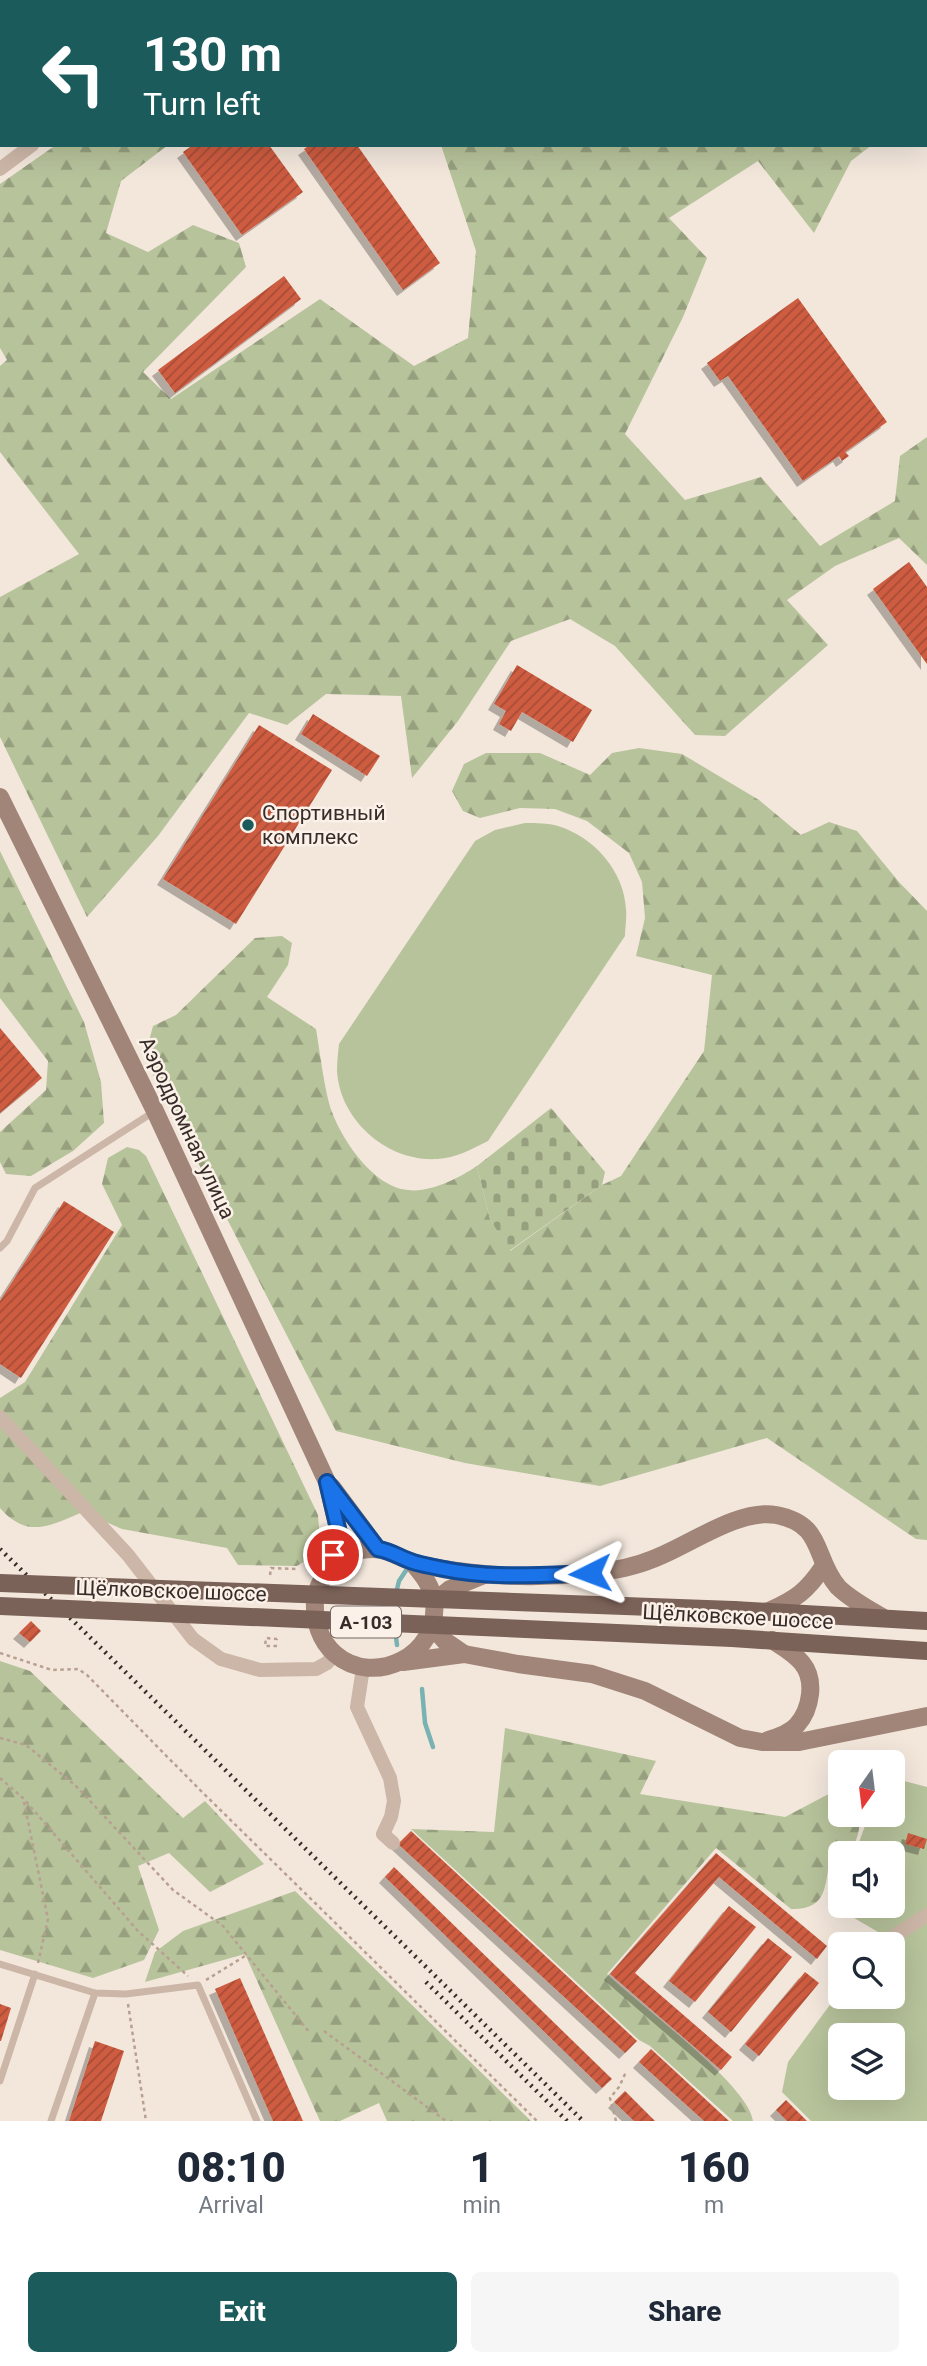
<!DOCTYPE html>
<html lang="en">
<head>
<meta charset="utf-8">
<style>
	body { margin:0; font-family:Roboto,sans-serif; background:#f6f6f7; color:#1f2937; height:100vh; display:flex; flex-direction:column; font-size:26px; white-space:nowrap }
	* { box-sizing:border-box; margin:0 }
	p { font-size:23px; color:#747a83 }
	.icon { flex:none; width:38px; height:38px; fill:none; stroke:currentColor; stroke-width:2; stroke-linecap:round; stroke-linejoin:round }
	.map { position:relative; height:2121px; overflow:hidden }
	.details { display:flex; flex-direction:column; background:#fff; flex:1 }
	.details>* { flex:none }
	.hud { position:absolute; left:0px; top:0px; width:928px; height:147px; box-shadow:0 7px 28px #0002; background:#1b5b5c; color:#fff; overflow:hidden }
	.needle { width:46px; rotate:194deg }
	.tools { position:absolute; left:828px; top:1750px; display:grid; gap:14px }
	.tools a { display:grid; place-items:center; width:77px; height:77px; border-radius:10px; background:#fff; box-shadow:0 7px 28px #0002; font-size:35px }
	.pin { position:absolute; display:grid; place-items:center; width:60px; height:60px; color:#fff; margin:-30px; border:4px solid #fff; border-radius:50%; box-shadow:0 2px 7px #0007 }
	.me { position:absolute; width:77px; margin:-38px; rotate:267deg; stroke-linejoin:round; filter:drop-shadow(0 0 5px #0008) }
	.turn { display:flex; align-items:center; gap:24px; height:147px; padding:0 28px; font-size:32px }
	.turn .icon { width:91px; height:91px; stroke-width:2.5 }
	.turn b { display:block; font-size:49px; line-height:60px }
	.eta { display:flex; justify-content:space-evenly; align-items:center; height:119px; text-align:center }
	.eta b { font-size:42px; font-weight:800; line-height:49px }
	.button { display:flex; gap:14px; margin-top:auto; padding:14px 28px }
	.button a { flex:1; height:80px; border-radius:10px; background:#1b5b5c; color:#fff; font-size:28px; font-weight:800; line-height:80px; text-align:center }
	.button a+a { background:#f6f6f7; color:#1f2937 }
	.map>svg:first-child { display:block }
</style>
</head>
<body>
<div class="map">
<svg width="927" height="2121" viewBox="0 0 927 2121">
	<defs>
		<pattern id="forest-firs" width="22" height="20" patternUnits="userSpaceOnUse" patternTransform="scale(1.75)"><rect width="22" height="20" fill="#b7c39b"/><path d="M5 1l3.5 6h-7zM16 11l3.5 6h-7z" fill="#969f7e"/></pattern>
		<pattern id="cemetery-stones" width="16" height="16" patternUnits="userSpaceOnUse" patternTransform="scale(1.75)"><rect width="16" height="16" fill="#b7c39b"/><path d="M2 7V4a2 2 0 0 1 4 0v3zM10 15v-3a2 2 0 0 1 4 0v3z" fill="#969f7e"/></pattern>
		<pattern id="building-hatch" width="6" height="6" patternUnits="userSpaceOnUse" patternTransform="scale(1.75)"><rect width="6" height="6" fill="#cd5c40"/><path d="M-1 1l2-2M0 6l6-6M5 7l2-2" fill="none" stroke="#a74c36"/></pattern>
		<filter id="shadow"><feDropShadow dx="-6" dy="6" stdDeviation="0" flood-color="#0004"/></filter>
	</defs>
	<rect width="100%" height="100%" fill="#f3e7dc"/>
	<g fill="#b7c39b" fill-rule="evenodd">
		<path d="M 525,823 C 536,823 548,823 558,826 C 594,837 624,871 626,909 C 627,918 625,928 625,936 L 488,1141 C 472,1149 456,1158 437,1159 C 388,1162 340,1121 337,1071 C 337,1062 338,1053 339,1044 L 475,841 L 495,830 Z"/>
		<path d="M 893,1778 L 927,1787 L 927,2121 L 811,2121 L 782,2092 L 788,2062 L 840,1991 L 840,1997 L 892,1997 L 892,1944 L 872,1944 L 878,1932 L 832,1905 L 840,1887 L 840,1906 L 892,1906 L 892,1853 L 855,1853 L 869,1815 L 892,1815 ZM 840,2035 L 892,2035 L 892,2088 L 840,2088 Z"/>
	</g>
	<g fill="url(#forest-firs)">
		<polygon points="393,0 719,0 720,2 394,2"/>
		<polygon points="56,145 168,145 121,181 106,233 148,252 193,225 239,243 246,267 143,372 171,399 320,299 414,366 468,338 476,251 441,145 872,145 851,161 814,233 758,161 669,218 707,258 683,317 625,434 685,500 761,477 820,546 895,501 900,456 927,437 927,565 899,538 835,566 787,600 828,645 725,736 695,735 615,646 570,619 511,641 458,721 412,778 401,696 326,694 287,725 249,713 158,836 87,917 0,737 0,597 79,554 0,452 0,366 7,360 0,348 0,184"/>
		<path d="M 639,748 L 682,754 L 759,800 L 801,835 L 829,822 L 857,831 L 899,882 L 927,911 L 927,1540 L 916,1539 L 767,1438 L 600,1486 L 465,1463 L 336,1431 L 150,1069 L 148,1045 L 153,1026 L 176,1015 L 255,938 L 282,936 L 292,943 L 288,965 L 267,997 L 316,1029 C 320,1053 323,1079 329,1103 C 338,1135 372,1187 408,1190 C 430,1193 459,1178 477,1166 L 490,1219 L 510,1251 L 602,1185 L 621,1176 L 704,1051 L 712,975 L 636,956 L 645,918 L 642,882 L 629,853 L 587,821 L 555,809 L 520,808 L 480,818 L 463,811 L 452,791 L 464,764 L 486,753 L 540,753 L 590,775 L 612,753 Z"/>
		<polygon points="0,851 84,1022 101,1082 104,1123 73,1151 31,1176 6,1174 0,1162 0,1132 46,1090 48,1061 0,998"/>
		<path d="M 127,1147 L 139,1150 L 146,1156 L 318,1515 L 320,1540 L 305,1561 L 297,1566 L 238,1565 L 227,1548 L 122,1529 L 83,1512 C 51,1525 28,1540 0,1508 L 0,1398 L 25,1382 L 122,1225 L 102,1184 L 108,1158 Z"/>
		<polygon points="0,1661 30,1671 183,1818 205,1801 264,1864 210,1892 169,1853 138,1866 159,1930 144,1960 93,1978 0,1950"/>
		<path d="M 505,1728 L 656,1761 L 640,1794 L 785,1817 L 840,1788 L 840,1815 L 862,1815 C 856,1841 858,1853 830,1856 C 825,1885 828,1910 791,1909 L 716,1848 L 607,1974 C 638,2004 748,2084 753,2121 L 733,2121 L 650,2046 L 639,2040 L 411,1829 L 494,1832 Z"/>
		<polygon points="295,1891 531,2121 387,2121 379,2103 340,2121 320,2121 245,1954 145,1982 155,1952 183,1931"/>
	</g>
	<polygon fill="url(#cemetery-stones)" points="551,1108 605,1172 602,1185 509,1251 490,1219 477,1166"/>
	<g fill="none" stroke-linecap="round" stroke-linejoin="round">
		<g stroke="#79b2b2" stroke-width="4.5">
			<polyline points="396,1593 399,1581 407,1569"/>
			<polyline points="395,1629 397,1645"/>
			<polyline points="422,1689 425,1723 433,1747"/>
		</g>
	</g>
	<g fill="url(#building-hatch)" filter="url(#shadow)">
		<polygon points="193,145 269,145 303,192 242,235 183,152"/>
		<polygon points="310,145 357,145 440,263 403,290 304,149"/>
		<polygon points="284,276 301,299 175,393 158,370"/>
		<polygon points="798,298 887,422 845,452 849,456 842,461 839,456 803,481 728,376 720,381 707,363"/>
		<polygon points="909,562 927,587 927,664 873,589"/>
		<polygon points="517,665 592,710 573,742 522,712 511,731 499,724 506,711 494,704"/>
		<polygon points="313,714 380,756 367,776 301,734"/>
		<polygon points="259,725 332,770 236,924 163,879"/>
		<polygon points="0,1028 42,1078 0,1113"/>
		<polygon points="64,1201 114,1232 21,1378 0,1364 0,1301"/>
		<polygon points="31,1621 41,1631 30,1642 19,1633"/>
		<polygon points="411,1831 637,2041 625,2053 398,1844"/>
		<polygon points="908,1833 927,1839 924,1849 905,1844"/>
		<polygon points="716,1853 827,1946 817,1959 719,1877 635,1973 732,2057 721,2070 610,1974"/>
		<polygon points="394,1867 612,2079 602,2088 385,1877"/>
		<polygon points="729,1906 756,1927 695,2002 669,1981"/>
		<polygon points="768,1938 792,1957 731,2032 708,2012"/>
		<polygon points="805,1972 819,1983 759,2056 745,2044"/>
		<polygon points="240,1978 303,2121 273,2121 254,2078 215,1989"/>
		<polygon points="0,2004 11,2008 1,2041 0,2041"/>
		<polygon points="95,2041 124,2051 101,2121 69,2121"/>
		<polygon points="651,2049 729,2121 704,2121 639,2062"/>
		<polygon points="625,2091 655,2121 634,2121 614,2102"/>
		<polygon points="786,2100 807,2121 787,2121 776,2110"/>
	</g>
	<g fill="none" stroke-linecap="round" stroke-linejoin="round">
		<g stroke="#b8a091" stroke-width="2.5" stroke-dasharray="3.5 3.5" stroke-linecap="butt">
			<polyline points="270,1575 271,1568 297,1569"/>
			<polyline points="277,1646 265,1646 266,1638 277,1639 278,1636"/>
			<polyline points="0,1653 52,1670 78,1669 87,1675 198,1788 537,2121"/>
			<polyline points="0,1738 26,1745 76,1786 173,1890 223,1926 310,2033"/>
			<polyline points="0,1778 23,1798 138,1931 188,1976"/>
			<polyline points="24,1802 48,1919 38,1963"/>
			<polyline points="206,1980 245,1956"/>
			<polyline points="128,2004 146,2121"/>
			<polyline points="324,2031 446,2121"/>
			<polyline points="616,2121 610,2098 619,2087 626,2072"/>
		</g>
		<g stroke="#ccb6a7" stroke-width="7">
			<polyline points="0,1248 7,1241 35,1188 155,1111"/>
			<polyline points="0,1964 95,1993 126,1994 198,1985 257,2121"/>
			<polyline points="0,2081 35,1974"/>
			<polyline points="51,2121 95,1993"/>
		</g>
		<g stroke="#ccb6a7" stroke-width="14">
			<polyline points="864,0 865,2"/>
			<polyline points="226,2 229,0"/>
			<polyline points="926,87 927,89"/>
			<polyline points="0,169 32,145"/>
			<polyline points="0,1417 128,1555 193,1639 221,1659 260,1670 316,1669 327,1663 335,1654"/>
			<polyline points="363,1668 357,1707 390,1778 394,1801 391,1817 383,1834 393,1843"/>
			<polyline points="882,1944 927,1915"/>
		</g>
		<g stroke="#a08578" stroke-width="18">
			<polyline points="0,797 155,1111 327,1482 340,1537 327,1570"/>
			<polyline points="332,1487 378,1549"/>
			<path d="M 411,1561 C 421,1573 432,1585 434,1602 C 440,1655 374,1688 335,1654 C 320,1641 314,1621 315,1602 C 317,1578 338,1555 362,1550 C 385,1546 392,1555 412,1562 C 422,1565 433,1567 443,1569 C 491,1577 543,1578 591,1573 C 612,1571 634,1567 653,1559 C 688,1546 739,1508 776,1515 C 825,1524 813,1558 838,1587 C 850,1599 867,1608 882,1617"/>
			<polyline points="434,1602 450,1589 484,1575"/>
			<path d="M 769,1611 C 796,1599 807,1591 823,1567"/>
			<polyline points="432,1626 445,1641 464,1654"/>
			<polyline points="403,1662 464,1654 518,1664 592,1674 645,1691 740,1738 762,1742 799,1742 927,1716"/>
			<path d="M 768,1740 C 778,1737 791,1732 797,1725 C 811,1709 816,1680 802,1663 C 794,1653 783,1647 772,1640"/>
		</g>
		<g stroke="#7b6258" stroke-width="18">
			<polyline points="734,1610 927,1621"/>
			<polyline points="732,1638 927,1651"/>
		</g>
		<g stroke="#382c28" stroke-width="4.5" stroke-dasharray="2 5" stroke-linecap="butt">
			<polyline points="0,1549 583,2121"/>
			<polyline points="426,1982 567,2121"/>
		</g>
		<g stroke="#7b6258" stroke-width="18">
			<polyline points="0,1583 734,1610"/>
			<polyline points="0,1606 732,1638"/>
		</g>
	</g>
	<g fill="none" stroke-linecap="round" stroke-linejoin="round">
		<g stroke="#114b97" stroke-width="18">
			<path id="route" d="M 333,1555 L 340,1537 L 327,1482 L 378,1549 C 391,1551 401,1558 413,1562 C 422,1565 431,1566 439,1568 C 488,1579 540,1575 590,1573"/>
		</g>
		<use href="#route" stroke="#1a73e8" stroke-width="12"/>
	</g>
	<circle fill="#1b5b5c" stroke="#fbf1e8" stroke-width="2.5" cx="248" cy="825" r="7"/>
	<g text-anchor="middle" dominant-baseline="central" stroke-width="5" stroke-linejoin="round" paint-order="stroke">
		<rect fill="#fbf1e8" stroke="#726762" stroke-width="2" x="331" y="1606.5" width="70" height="31" rx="5"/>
		<g font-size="19" font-weight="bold" fill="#382c28">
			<text x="366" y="1622">А-103</text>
		</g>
		<g font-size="21" fill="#382c28" stroke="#fbf1e8" text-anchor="start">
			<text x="262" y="813">Спортивный<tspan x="262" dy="24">комплекс</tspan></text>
		</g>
		<g font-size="21" fill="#382c28" stroke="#fbf1e8">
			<text transform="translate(187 1128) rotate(65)">Аэродромная улица</text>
			<text transform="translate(171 1591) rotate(2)">Щёлковское шоссе</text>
			<text transform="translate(738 1617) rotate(3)">Щёлковское шоссе</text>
		</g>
	</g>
</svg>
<div class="tools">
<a><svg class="needle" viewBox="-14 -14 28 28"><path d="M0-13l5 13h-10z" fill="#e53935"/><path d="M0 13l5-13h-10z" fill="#747a83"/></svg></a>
<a><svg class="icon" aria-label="sound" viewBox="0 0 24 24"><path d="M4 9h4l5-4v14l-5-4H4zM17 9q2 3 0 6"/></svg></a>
<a><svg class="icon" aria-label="search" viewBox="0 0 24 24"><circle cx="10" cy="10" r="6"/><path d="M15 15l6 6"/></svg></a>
<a><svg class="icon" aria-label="layers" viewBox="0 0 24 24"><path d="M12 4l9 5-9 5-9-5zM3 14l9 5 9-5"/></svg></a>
</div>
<div class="pin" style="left:333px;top:1555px;background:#d93025"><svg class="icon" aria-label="arrive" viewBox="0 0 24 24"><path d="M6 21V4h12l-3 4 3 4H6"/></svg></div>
<svg class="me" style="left:590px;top:1573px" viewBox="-20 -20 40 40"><path d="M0-17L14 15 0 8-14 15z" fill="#1a73e8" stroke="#fff" stroke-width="4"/></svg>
<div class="hud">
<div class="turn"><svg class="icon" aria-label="left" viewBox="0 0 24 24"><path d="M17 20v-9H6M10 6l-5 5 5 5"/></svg><div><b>130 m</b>Turn left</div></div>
</div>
</div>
<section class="details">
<div class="eta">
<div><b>08:10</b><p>Arrival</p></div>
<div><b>1</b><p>min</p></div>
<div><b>160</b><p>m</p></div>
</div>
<div class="button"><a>Exit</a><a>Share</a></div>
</section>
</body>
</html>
